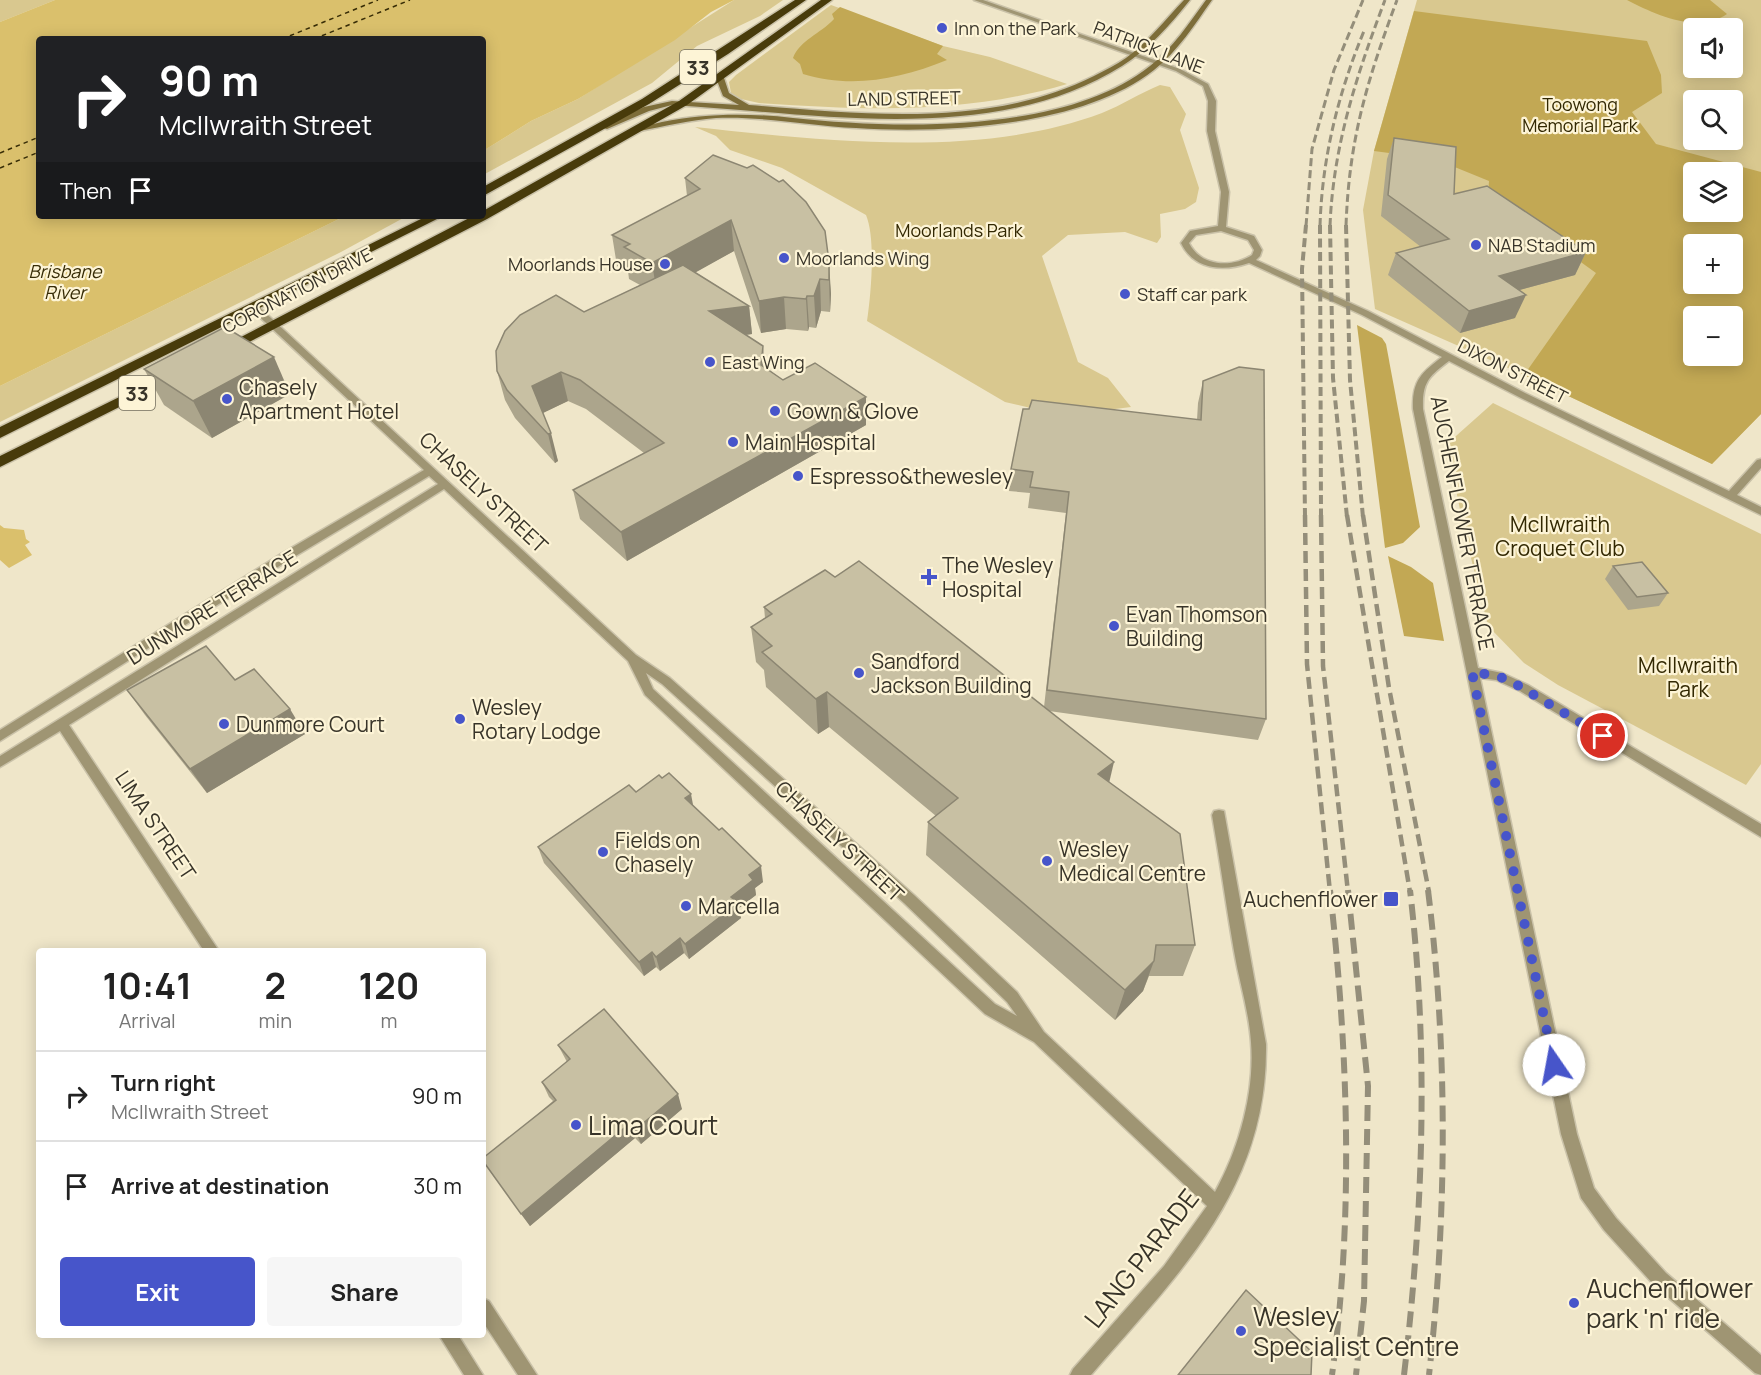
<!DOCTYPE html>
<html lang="en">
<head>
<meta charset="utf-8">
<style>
	body { margin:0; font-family:Manrope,sans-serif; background:#f6f6f6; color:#222; height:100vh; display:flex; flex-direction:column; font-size:22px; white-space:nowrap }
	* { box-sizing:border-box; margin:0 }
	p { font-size:20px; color:#767676 }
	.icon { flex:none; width:33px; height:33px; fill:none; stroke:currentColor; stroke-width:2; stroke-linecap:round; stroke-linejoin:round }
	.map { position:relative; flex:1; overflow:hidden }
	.details { position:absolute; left:36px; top:948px; width:450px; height:390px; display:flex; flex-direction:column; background:#fff; border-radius:6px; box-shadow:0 3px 15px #0003 }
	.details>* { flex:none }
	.hud { position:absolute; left:36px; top:36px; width:450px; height:183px; border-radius:6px; box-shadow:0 3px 15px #0003; background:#202124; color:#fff; overflow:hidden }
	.buttons { position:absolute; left:1683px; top:18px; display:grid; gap:12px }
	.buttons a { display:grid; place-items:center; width:60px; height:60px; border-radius:6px; background:#fff; box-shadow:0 3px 15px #0003; font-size:30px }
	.pin { position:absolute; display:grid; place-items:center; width:51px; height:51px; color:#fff; margin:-26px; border:3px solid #fff; border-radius:50%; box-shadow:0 2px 6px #0007 }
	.me { position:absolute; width:66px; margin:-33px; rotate:348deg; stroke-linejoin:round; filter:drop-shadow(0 0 4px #0008) }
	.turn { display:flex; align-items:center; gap:21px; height:126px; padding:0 24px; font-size:27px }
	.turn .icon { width:78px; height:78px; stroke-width:2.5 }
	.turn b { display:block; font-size:42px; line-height:51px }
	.then { display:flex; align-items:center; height:57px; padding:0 24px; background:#0003; gap:12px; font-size:22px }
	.eta { display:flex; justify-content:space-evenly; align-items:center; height:102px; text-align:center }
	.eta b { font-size:36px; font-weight:700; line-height:42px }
	.button { display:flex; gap:12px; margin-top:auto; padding:12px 24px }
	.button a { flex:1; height:69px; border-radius:6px; background:#4755ca; color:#fff; font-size:24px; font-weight:700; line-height:69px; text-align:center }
	.button a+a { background:#f6f6f6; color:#222 }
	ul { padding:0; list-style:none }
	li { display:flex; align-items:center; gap:18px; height:90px; padding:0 24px; border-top:2px solid #e0e0e0 }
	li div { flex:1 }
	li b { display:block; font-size:22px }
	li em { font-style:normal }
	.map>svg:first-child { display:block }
</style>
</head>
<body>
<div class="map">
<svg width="1761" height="1375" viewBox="0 0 1761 1375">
	<rect width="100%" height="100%" fill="#efe6c9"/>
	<g fill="#d9c88f" fill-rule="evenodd">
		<polygon points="0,0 55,0 0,22"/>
		<polygon points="734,0 783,0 760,16 697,46 652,83 483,175 483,151 531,121 578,99"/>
		<path d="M 1417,0 L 1761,0 L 1761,414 L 1712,464 L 1524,375 L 1375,309 L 1363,210 L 1374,151 ZM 1694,28 L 1732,28 L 1732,68 L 1694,68 ZM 1694,100 L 1732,100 L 1732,140 L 1694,140 ZM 1694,172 L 1732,172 L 1732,212 L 1694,212 ZM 1694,244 L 1732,244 L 1732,284 L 1694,284 ZM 1694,316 L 1732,316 L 1732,356 L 1694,356 Z"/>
		<path d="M 831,5 L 943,46 L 990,57 L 1067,84 C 962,115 867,110 759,103 L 741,99 L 731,93 L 729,82 L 736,75 Z"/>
		<path d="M 1160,85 L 1170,87 L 1186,114 L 1180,130 L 1199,188 L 1196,202 L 1185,209 L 1160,214 L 1161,237 L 1157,243 L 1125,232 L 1068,235 L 1042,256 L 1078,362 L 1108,378 L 1131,407 L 1091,412 L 1035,409 L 1005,402 L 867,321 C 871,294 876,239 866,215 L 782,168 L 730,150 L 716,136 L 695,127 C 823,141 980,159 1102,113 C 1122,105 1140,93 1160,85 Z"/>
		<polygon points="345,216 407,216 341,252 0,422 0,386"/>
		<polygon points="1493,403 1761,534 1761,764 1746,785 1558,685 1524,663 1488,626 1464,530 1447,444"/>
	</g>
	<g fill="#c2a854" fill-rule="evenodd">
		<path d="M 1627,0 L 1710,0 L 1727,14 C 1697,34 1656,15 1627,0 Z"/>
		<path d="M 840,7 L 943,46 L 937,54 L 947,60 C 900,79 852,89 803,74 L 800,64 L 793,58 C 800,40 820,34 834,19 L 832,14 Z"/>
		<path d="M 1414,11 L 1647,41 L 1661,75 L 1662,93 L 1632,112 L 1656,144 L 1761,172 L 1761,414 L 1712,464 L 1524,375 L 1596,273 L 1488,195 L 1489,181 L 1435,159 L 1374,151 ZM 1694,172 L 1732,172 L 1732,212 L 1694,212 ZM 1694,244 L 1732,244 L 1732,284 L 1694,284 ZM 1694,316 L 1732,316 L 1732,356 L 1694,356 Z"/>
		<polygon points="1357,325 1382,338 1386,344 1420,527 1403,543 1385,548"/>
		<polygon points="1388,556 1411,567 1433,583 1444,641 1404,636"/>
	</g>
	<g fill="#dac06c">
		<polygon points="55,0 734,0 711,12 675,40 578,99 531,121 483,151 483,39 39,39 39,216 345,216 0,386 0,22"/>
		<polygon points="0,525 4,528 24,530 26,539 30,542 25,545 32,555 9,568 0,560"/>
	</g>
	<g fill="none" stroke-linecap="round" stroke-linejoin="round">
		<g stroke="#372c06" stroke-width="1.5" stroke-dasharray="4.5 4" stroke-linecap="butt">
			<polyline points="282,39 378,0"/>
			<polyline points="314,39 410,0"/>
			<polyline points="0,153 39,137"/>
			<polyline points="0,168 39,152"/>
		</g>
		<g stroke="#cac2a9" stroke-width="3">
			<g id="street">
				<path d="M 974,0 L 983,0 L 1180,69 L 1208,84 L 1216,101 L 1215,131 L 1229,192 L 1226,227 L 1254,236 L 1262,250 L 1260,256 L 1256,260 L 1368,311 L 1525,393 L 1729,491 L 1757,460 L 1761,459 L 1761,468 L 1737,495 L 1761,507 L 1761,515 L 1519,397 L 1449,361 C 1429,376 1422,382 1423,409 L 1478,668 L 1502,673 L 1528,685 L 1761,824 L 1761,837 L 1520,691 L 1496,680 L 1480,678 L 1577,1134 L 1594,1188 L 1616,1218 L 1666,1273 L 1761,1355 L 1761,1375 L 1755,1373 L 1654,1285 L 1604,1230 L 1581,1198 L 1561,1134 L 1413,409 C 1412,381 1421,373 1442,357 L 1362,315 L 1249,263 C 1223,272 1194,270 1181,243 L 1190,231 L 1218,226 L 1221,192 L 1207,131 L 1208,101 L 1203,86 L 1176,71 ZM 1221,231 L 1248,240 L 1254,250 L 1252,255 C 1232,268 1201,267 1189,243 L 1196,235 Z"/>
				<path d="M 255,305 L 258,306 L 636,655 L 670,678 L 914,895 L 1017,992 L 1044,1032 L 1215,1192 C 1239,1149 1255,1092 1251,1042 C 1249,1011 1239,981 1234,951 C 1226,906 1220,860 1212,815 L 1214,811 L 1219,810 L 1224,811 L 1266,1044 C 1268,1189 1179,1273 1091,1375 L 1070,1375 L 1073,1369 L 1164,1266 L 1207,1206 L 1034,1042 L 985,1014 L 645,695 L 628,661 L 444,489 L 69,725 L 219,951 L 204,951 L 60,731 L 0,767 L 0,756 L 438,484 L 429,476 L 289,560 L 0,741 L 0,730 L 281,554 L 424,470 L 252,310 L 252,306 ZM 646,673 L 662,684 L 904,903 L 1007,1002 L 1017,1016 L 995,1004 L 653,689 Z"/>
				<polygon points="483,1298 489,1301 537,1375 518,1375 483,1322"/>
				<polygon points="439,1335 458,1335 483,1375 464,1375"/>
			</g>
		</g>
		<g stroke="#cac2a9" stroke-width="3">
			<g id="secondary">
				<path d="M 1184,0 L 1190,0 C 1171,24 1148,50 1122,66 C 993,147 816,113 672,105 L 649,111 L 607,129 L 600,127 L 644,107 L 672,101 L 739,105 L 723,96 L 716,78 L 720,76 L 724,78 L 729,93 L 749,105 C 863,114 988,129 1094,76 C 1105,70 1116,65 1126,58 C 1148,42 1165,20 1184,0 Z"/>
				<path d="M 1206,0 L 1212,0 C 1195,24 1178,51 1154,70 C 1083,126 945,134 856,128 C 810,126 763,116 716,118 C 690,120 665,126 640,131 L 636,129 C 643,125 654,124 662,122 C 706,113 749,113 793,118 C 897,129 1065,134 1150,66 C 1173,48 1189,23 1206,0 Z"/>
			</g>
		</g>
		<g stroke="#cac2a9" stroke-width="3">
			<g id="highway">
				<polygon points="795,0 806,0 728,54 649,104 483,196 483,187 642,99"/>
				<polygon points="821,0 832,0 687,105 487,219 228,353 223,354 216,350 473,216 483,216 483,211 679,101"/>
				<polygon points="427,216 443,216 0,438 0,427"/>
				<polygon points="174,370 181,374 179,377 0,467 0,456"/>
			</g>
		</g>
		<use href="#street" fill="#9f9573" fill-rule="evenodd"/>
		<use href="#secondary" fill="#7d6d39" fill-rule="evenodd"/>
		<use href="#highway" fill="#483b0b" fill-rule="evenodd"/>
		<g stroke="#948e7a" stroke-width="3" stroke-dasharray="8 4" stroke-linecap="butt">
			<polyline points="1306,226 1312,149 1334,70 1363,0"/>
			<path d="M 1320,226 C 1322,158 1338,94 1364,31"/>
			<path d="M 1330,226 C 1333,146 1357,74 1385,0"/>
			<path d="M 1346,226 C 1349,139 1367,81 1397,0"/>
		</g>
		<g stroke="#948e7a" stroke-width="4" stroke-dasharray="9 4.5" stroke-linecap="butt">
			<polyline points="1320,225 1321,517"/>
			<polyline points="1330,225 1333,378 1347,517"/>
			<polyline points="1346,225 1350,380 1363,517"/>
			<polyline points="1305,517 1302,269 1306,225"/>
		</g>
		<g stroke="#948e7a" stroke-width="4.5" stroke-dasharray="12 6" stroke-linecap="butt">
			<polyline points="1305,515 1307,664 1330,892"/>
			<polyline points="1321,515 1323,666 1348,892"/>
			<polyline points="1347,515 1410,892"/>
			<polyline points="1363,515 1389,688 1429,892"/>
		</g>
		<g stroke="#948e7a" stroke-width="6" stroke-dasharray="16 8" stroke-linecap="butt">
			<path d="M 1330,890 C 1348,1051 1354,1214 1332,1375"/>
			<polyline points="1348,890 1368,1086 1364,1301 1356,1375"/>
			<path d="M 1428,890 C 1448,1053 1447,1213 1429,1375"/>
			<path d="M 1404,1375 C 1423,1214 1429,1052 1410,890"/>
		</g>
	</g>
	<g fill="#aca58c">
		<polygon points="1394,138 1454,194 1586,252 1575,275 1519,290 1515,318 1460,333 1388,275 1396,253 1421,247 1381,216 1387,159"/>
		<polygon points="685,178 825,231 831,294 830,312 821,311 816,328 809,327 808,331 786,329 761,333 734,251 695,272 749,306 752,334 745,335 765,367 783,380 866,425 627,561 580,519 573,490 644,453 586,409 568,401 542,413 558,461 555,463 515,418 505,400 497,371 584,312 640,285 629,279 628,271 617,266 612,235 687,196"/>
		<polygon points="144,369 290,394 212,438 164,405"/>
		<polygon points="1203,381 1266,719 1258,740 1049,711 1109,782 1195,945 1183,976 1149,976 1143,991 1115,1020 926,855 928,822 936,816 829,727 818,734 766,687 764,670 756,662 751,627 765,618 764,607 835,577 1044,707 1066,513 1028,508 1030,493 1009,491 1011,469 1197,420 1198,403"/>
		<polygon points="1613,566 1668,593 1659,606 1628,610 1605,579"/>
		<polygon points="235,680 305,734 207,793 145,715 127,690"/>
		<polygon points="636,792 693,806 763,882 755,888 756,895 739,908 741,918 689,959 684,953 660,971 656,967 644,976 544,863 538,847"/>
		<polygon points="558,1045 682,1109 641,1144 635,1138 530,1226 483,1161 553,1101 549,1097 542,1082 567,1062"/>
	</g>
	<g fill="#8c8672">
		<polygon points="731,220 734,251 657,294 652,263"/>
		<polygon points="1586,252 1575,275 1490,298 1499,276"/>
		<polygon points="829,262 831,294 830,312 829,280"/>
		<polygon points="820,279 821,311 816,328 814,296"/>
		<polygon points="1526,295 1515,318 1460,333 1469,311"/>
		<polygon points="807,296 809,327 808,331 806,299"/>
		<polygon points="784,297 786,329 761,333 759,301"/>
		<polygon points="749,306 752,334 713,339 709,311"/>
		<polygon points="763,346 765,374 761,365"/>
		<polygon points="274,357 290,394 212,438 193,401"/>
		<polygon points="561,372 568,401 539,415 532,386"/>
		<polygon points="866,397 866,425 627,561 621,532"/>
		<polygon points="551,433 558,461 555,463 548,434"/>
		<polygon points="827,692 829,727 818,734 816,699"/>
		<polygon points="290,709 305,734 207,793 190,769"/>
		<polygon points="1114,762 1106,796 1098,774"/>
		<polygon points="691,794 694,810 685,798"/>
		<polygon points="761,866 763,882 755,888 756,895 739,908 741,918 689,959 685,944 749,875"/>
		<polygon points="680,938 684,953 660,971 656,957"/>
		<polygon points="652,952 656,967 644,976 639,962"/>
		<polygon points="1154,961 1143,991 1115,1020 1125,990"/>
		<polygon points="678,1094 682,1109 641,1144 635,1130"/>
		<polygon points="629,1124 635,1138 530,1226 521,1214"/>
	</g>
	<g fill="#c8c0a3" stroke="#8c8672" stroke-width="1.5">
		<polygon points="1394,138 1456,147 1454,194 1487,186 1586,252 1499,276 1526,295 1469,311 1396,253 1449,239 1388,195"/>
		<polygon points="713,155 747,168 753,165 779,182 783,180 806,202 825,231 829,262 829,280 820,279 814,296 807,296 806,299 784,297 759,301 731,220 652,263 624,247 630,244 612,235 700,189 685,178"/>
		<polygon points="683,265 749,306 709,311 763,346 761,365 783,380 815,363 866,397 621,532 573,490 664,443 580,380 561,372 532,386 551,433 548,434 507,390 497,371 496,351 505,331 520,315 556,295 584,312"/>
		<polygon points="225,327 274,357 193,401 144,369"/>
		<polygon points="1239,367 1264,370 1266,719 1047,690 1069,492 1030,487 1033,472 1011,469 1023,409 1029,409 1032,400 1201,420 1203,381"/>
		<polygon points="859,561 1114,762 1098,774 1180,834 1195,945 1156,945 1154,961 1125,990 928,822 958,798 827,692 816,699 762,652 772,646 751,627 772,614 764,607 825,570 835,577"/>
		<polygon points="1642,562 1668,593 1637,597 1613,566"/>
		<polygon points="206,646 235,680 254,669 290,709 190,769 127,690"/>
		<polygon points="669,773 691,794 685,798 719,830 722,828 761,866 749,875 753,880 731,897 738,903 685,944 680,938 656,957 652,952 639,962 538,847 629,785 636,792 659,775 662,778"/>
		<polygon points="604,1009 678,1094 635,1130 629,1124 521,1214 483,1161 483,1158 556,1100 542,1082 570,1059 558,1045"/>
		<polygon points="1246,1290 1312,1352 1311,1375 1178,1375"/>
	</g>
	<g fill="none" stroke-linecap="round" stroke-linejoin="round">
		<polyline stroke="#4755ca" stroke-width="10" stroke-dasharray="0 18" points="1554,1065 1472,672 1498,676 1512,682 1603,736"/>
	</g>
	<g fill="#4755ca" stroke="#fdf4d6" stroke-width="2">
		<circle cx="942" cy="28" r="6"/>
		<circle cx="1476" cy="245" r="6"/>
		<circle cx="784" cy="258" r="6"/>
		<circle cx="665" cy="264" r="6"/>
		<circle cx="1125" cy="294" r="6"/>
		<circle cx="710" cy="362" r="6"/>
		<circle cx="227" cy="399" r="6"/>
		<circle cx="775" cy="411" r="6"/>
		<circle cx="733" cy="442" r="6"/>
		<circle cx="798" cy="476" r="6"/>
		<path d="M926 568h6v6h6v6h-6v6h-6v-6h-6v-6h6z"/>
		<circle cx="1114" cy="626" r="6"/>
		<circle cx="859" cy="673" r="6"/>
		<circle cx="460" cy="719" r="6"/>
		<circle cx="224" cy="724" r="6"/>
		<circle cx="603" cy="852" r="6"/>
		<circle cx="1047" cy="861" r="6"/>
		<rect x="1383" y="891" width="16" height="16" rx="3"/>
		<circle cx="686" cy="906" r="6"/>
		<circle cx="576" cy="1125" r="6"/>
		<circle cx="1574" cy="1303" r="6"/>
		<circle cx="1241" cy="1331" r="6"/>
	</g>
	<g text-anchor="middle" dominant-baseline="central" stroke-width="4.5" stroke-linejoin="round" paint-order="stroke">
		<g font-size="18" fill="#383429" stroke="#fdf4d6" text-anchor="start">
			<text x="954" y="28">Inn on the Park</text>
			<text x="1488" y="245">NAB Stadium</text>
			<text x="796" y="258">Moorlands Wing</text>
			<text x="653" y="264" text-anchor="end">Moorlands House</text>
			<text x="1137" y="294">Staff car park</text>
			<text x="722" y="362">East Wing</text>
		</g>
		<g font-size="18" fill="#383429" stroke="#fdf4d6">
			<text transform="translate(1149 47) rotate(21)">PATRICK LANE</text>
			<text transform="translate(904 98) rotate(-1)">LAND STREET</text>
			<text transform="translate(297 290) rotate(-27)">CORONATION DRIVE</text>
			<text transform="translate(1513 371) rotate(27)">DIXON STREET</text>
		</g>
		<g font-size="18" fill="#322802" stroke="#fdf4d6">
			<text x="1580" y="104">Toowong<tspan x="1580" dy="21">Memorial Park</tspan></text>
			<text x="959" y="230">Moorlands Park</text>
		</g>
		<g font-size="18" font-style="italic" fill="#372c06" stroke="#fdf4d6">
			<text x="65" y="271">Brisbane<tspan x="65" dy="21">River</tspan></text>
		</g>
		<g fill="#fdf4d6" stroke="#736e5d" stroke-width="1.5">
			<rect x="680" y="50" width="36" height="34" rx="4.5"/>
			<rect x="119" y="376" width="36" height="34" rx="4.5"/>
		</g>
		<g font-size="20" font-weight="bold" fill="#383429">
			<text x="698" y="67">33</text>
			<text x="137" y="393">33</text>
		</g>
		<g font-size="21" fill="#383429" stroke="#fdf4d6" text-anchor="start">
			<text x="239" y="387">Chasely<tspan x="239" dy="24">Apartment Hotel</tspan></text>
			<text x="787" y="411">Gown &amp; Glove</text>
			<text x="745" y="442">Main Hospital</text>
			<text x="810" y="476">Espresso&amp;thewesley</text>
			<text x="942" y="565">The Wesley<tspan x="942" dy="24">Hospital</tspan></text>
			<text x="1126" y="614">Evan Thomson<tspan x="1126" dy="24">Building</tspan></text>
			<text x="871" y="661">Sandford<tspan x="871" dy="24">Jackson Building</tspan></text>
			<text x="472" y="707">Wesley<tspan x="472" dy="24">Rotary Lodge</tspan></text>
			<text x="236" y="724">Dunmore Court</text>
			<text x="615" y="840">Fields on<tspan x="615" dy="24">Chasely</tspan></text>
			<text x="1059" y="849">Wesley<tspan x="1059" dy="24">Medical Centre</tspan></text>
			<text x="1378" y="899" text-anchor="end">Auchenflower</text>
			<text x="698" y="906">Marcella</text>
		</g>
		<g font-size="21" fill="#383429" stroke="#fdf4d6">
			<text transform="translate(484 492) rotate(43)">CHASELY STREET</text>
			<text transform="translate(1463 523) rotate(79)">AUCHENFLOWER TERRACE</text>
			<text transform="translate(212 607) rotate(-32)">DUNMORE TERRACE</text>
			<text transform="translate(156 825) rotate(56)">LIMA STREET</text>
			<text transform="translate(840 841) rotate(43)">CHASELY STREET</text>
		</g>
		<g font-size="21" fill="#322802" stroke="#fdf4d6">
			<text x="1560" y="524">McIlwraith<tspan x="1560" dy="24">Croquet Club</tspan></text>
			<text x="1688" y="665">McIlwraith<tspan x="1688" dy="24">Park</tspan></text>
		</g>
		<g font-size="26" fill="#383429" stroke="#fdf4d6" text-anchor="start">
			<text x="588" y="1125">Lima Court</text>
			<text x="1586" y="1288">Auchenflower<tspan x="1586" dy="30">park 'n' ride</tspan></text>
			<text x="1253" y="1316">Wesley<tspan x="1253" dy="30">Specialist Centre</tspan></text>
		</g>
		<g font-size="26" fill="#383429" stroke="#fdf4d6">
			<text transform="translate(1141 1258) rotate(-52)">LANG PARADE</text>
		</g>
	</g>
</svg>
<div class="buttons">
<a><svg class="icon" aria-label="sound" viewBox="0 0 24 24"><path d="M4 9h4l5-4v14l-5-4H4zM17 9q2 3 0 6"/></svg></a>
<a><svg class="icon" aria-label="search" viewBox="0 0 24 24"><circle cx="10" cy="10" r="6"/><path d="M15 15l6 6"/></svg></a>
<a><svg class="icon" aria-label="layers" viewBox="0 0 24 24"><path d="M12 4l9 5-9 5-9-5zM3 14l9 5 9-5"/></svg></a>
<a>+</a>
<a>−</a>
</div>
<div class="pin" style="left:1603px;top:736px;background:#d93025"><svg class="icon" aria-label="arrive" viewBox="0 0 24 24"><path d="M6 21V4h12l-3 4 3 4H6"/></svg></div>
<svg class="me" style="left:1554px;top:1065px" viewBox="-20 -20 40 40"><circle r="19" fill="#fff"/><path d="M0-13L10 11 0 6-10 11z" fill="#4755ca"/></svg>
<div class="hud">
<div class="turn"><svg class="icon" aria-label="right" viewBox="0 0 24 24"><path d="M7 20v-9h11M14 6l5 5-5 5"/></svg><div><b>90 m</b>McIlwraith Street</div></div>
<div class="then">Then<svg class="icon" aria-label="arrive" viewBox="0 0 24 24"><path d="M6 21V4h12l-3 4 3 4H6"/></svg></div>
</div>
<section class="details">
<div class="eta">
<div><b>10:41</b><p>Arrival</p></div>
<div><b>2</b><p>min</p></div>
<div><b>120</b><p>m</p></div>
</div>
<ul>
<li><svg class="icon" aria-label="right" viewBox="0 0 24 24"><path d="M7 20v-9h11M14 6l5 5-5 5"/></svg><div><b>Turn right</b><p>McIlwraith Street</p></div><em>90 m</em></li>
<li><svg class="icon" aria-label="arrive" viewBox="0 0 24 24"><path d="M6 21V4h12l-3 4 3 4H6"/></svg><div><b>Arrive at destination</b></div><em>30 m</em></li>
</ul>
<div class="button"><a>Exit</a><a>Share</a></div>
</section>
</div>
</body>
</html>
